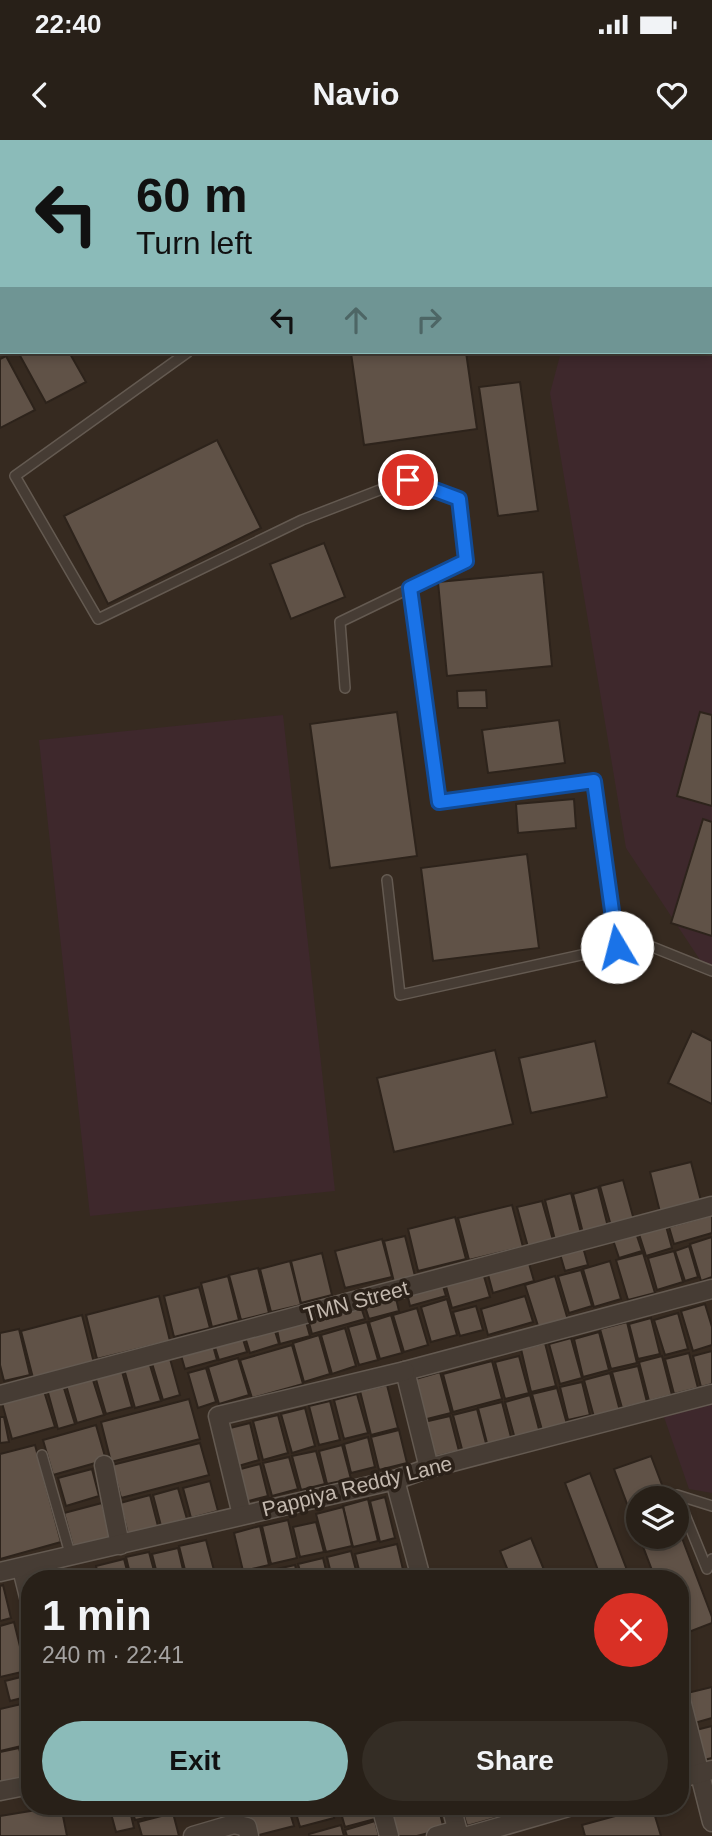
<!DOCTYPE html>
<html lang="en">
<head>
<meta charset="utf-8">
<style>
	body { margin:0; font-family:Helvetica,sans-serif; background:#342d25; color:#f1f3f6; height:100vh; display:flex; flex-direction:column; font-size:26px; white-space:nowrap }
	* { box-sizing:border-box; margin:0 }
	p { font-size:23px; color:#a5a3a2 }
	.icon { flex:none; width:38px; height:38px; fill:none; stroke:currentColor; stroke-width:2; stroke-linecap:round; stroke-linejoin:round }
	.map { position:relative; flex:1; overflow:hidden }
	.drawer { position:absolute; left:21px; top:1430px; width:668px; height:245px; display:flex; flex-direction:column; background:#282018; border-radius:28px; box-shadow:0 4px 10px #0003,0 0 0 2px #443e37 }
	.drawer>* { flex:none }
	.top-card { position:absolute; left:0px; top:0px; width:712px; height:214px; box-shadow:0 4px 10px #0003,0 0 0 2px #443e37; background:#8bbbb9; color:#111; overflow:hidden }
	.controls { position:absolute; left:626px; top:1346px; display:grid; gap:14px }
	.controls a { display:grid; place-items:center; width:63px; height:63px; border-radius:50%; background:#282018; box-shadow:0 4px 10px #0003,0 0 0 2px #443e37; font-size:35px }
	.pin { position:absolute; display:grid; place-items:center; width:60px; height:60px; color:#fff; margin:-30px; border:4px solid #fff; border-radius:50%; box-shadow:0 2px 7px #0007 }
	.me { position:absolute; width:77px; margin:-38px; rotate:352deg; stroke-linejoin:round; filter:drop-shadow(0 0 5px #0008) }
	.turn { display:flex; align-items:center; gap:24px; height:147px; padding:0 21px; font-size:32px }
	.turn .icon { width:91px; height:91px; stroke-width:2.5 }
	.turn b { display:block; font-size:49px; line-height:60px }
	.lanes { display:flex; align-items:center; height:66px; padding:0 21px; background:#0003; justify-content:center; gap:35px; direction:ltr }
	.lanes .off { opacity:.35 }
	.round { display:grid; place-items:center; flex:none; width:74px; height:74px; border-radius:37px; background:#342d25 }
	.headline { display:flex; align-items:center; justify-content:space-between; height:119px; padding:0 21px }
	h1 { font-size:42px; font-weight:800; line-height:52px }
	.cta { display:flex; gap:14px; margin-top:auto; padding:14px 21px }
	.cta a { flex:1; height:80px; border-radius:42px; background:#8bbbb9; color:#111; font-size:28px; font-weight:800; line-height:80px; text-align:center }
	.cta a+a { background:#342d25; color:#f1f3f6 }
	.status { display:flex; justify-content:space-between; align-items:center; height:49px; padding:0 35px; background:#282018; direction:ltr }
	.status svg { height:19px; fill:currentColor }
	header { display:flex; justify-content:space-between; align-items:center; height:91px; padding:0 21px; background:#282018; font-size:32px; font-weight:800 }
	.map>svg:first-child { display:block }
</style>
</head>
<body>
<div class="status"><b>22:40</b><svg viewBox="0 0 49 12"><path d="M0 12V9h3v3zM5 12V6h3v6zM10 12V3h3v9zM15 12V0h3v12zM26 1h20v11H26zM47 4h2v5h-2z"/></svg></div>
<header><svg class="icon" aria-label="back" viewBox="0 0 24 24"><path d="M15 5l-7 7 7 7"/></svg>Navio<svg class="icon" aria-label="heart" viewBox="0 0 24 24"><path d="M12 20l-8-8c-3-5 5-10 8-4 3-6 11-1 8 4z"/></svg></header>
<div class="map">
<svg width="712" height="1696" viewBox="0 0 712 1696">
	<rect width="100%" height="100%" fill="#362a20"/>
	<g fill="#3e282c">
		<polygon points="712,87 712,838 626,708 550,253 561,212 710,212"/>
		<polygon points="283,575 335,1051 90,1076 39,600"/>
		<polygon points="712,1263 712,1353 689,1349 664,1277"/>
	</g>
	<g fill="#605247" stroke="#2d231b" stroke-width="2">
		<polygon points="3,0 48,0 49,2 2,2 2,29 0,2"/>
		<polygon points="18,212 69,212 86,242 46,263"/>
		<polygon points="362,212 466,212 477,289 364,305 351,213"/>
		<polygon points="6,216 35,270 0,288 0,219"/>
		<polygon points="520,242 538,371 498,376 479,247"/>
		<polygon points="217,300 261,388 108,464 64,376"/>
		<polygon points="324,403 345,457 291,479 270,424"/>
		<polygon points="543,432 552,526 447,536 438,442"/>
		<polygon points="486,550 487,568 458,568 457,551"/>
		<polygon points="397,572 417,716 330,728 310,584"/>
		<polygon points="700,572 712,575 712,666 677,656"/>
		<polygon points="559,580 565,623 488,633 482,590"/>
		<polygon points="574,659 576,688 518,693 516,664"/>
		<polygon points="703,679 712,682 712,796 671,783"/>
		<polygon points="527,714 539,808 433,821 421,728"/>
		<polygon points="692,891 712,901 712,964 668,943"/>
		<polygon points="595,901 607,957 531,973 519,918"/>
		<polygon points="495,910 513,984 394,1012 377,938"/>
		<polygon points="691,1022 702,1065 661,1076 650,1032"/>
		<polygon points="623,1040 634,1080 611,1086 600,1046"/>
		<polygon points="598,1047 608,1087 583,1093 573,1054"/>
		<polygon points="571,1053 581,1093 555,1100 545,1060"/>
		<polygon points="542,1061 553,1100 528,1107 517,1067"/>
		<polygon points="512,1065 523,1107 469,1120 458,1078"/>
		<polygon points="712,1075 712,1093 674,1104 669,1087"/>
		<polygon points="455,1077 466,1119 418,1131 408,1089"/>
		<polygon points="666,1086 672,1108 646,1116 639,1094"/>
		<polygon points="636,1093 642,1111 619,1118 613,1100"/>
		<polygon points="405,1096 415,1136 394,1142 384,1101"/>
		<polygon points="712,1097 712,1137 701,1141 690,1104"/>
		<polygon points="382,1099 392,1137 345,1148 335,1111"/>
		<polygon points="689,1106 698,1137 685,1141 675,1111"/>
		<polygon points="583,1107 588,1125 565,1131 560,1114"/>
		<polygon points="674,1111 683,1142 657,1150 648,1118"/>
		<polygon points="322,1113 332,1155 301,1163 291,1121"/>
		<polygon points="643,1113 655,1153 628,1160 616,1120"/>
		<polygon points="528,1120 534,1141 493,1153 487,1131"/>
		<polygon points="290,1121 301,1165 271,1172 260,1129"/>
		<polygon points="610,1121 621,1159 594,1167 583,1129"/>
		<polygon points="258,1128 269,1173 241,1180 229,1135"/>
		<polygon points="581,1130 592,1166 569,1173 558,1136"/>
		<polygon points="483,1133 490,1157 452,1168 445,1143"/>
		<polygon points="228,1136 239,1180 212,1187 201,1143"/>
		<polygon points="555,1136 568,1180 539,1189 525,1145"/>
		<polygon points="442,1143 446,1156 410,1166 407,1153"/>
		<polygon points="199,1147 210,1188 174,1197 164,1156"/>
		<polygon points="395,1154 399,1171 369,1179 364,1163"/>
		<polygon points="159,1156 170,1201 97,1219 86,1175"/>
		<polygon points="525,1156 533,1182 488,1195 481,1169"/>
		<polygon points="447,1159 457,1195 431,1202 421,1167"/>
		<polygon points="360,1164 365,1179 312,1194 308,1179"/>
		<polygon points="705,1164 712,1187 712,1205 693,1211 681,1171"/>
		<polygon points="476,1166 483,1190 460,1196 453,1172"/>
		<polygon points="417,1168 428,1205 404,1212 393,1175"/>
		<polygon points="678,1173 688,1209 665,1215 654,1180"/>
		<polygon points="82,1175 94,1223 33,1238 21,1191"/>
		<polygon points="391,1175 402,1213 380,1219 369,1182"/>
		<polygon points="651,1178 660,1214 638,1219 629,1184"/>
		<polygon points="306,1182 310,1196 280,1204 277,1190"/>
		<polygon points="367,1182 378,1220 359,1225 348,1187"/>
		<polygon points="627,1182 637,1223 611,1229 600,1189"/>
		<polygon points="274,1188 279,1204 250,1213 245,1197"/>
		<polygon points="345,1188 356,1226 332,1234 321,1195"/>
		<polygon points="19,1189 30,1235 4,1241 0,1225 0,1193"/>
		<polygon points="599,1192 609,1230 583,1237 574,1199"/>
		<polygon points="319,1195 330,1234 304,1242 293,1203"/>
		<polygon points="242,1196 247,1212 219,1220 214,1204"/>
		<polygon points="571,1198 582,1238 560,1244 549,1204"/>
		<polygon points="212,1202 217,1220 185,1229 180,1212"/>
		<polygon points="545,1203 556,1246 531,1252 521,1209"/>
		<polygon points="292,1205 303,1244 252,1258 240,1220"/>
		<polygon points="712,1211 712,1244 701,1247 693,1216"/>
		<polygon points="689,1213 698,1248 674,1254 665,1219"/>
		<polygon points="169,1215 180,1255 163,1260 151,1220"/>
		<polygon points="519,1216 529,1253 505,1259 495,1222"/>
		<polygon points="662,1216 672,1255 649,1261 639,1222"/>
		<polygon points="238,1218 249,1255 219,1264 208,1227"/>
		<polygon points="492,1221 502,1259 453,1272 443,1234"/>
		<polygon points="149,1222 161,1261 135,1268 124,1229"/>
		<polygon points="638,1226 647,1262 622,1268 612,1232"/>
		<polygon points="121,1228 132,1267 106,1274 95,1236"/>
		<polygon points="206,1228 216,1262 198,1268 188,1233"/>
		<polygon points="440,1232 451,1273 423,1280 412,1240"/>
		<polygon points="610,1233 620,1271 594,1277 584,1240"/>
		<polygon points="92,1237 104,1275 77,1283 66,1245"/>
		<polygon points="582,1242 590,1275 568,1280 560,1247"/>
		<polygon points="63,1245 75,1284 58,1289 47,1249"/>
		<polygon points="387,1245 398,1288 371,1295 360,1251"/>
		<polygon points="557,1248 567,1284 542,1290 532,1254"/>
		<polygon points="44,1251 55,1287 12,1299 2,1263"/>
		<polygon points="357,1254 368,1293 344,1299 334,1260"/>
		<polygon points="530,1255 540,1293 515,1299 505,1262"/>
		<polygon points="189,1259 200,1299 111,1322 101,1282"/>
		<polygon points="330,1261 340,1300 319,1305 309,1266"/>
		<polygon points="502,1262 512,1301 488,1307 478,1268"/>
		<polygon points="305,1268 315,1306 292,1313 281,1274"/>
		<polygon points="477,1269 487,1307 463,1313 453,1275"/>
		<polygon points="278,1275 288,1313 263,1320 253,1281"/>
		<polygon points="450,1276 459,1311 433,1317 424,1282"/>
		<polygon points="0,1277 4,1277 9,1302 0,1303"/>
		<polygon points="250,1283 259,1320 235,1327 226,1289"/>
		<polygon points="96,1285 106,1320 53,1335 43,1300"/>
		<polygon points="399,1290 407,1323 379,1330 371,1297"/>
		<polygon points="368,1297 375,1327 351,1333 344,1304"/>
		<polygon points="200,1303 209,1335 121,1358 112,1325"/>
		<polygon points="35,1305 61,1402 0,1419 0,1314"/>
		<polygon points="342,1305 351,1339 327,1344 319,1311"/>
		<polygon points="316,1311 325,1344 301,1350 292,1316"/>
		<polygon points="651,1316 667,1358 639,1358 639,1396 614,1329"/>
		<polygon points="289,1317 298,1349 272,1356 263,1323"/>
		<polygon points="260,1324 268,1356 245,1362 237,1330"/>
		<polygon points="92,1329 99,1356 66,1366 58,1338"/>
		<polygon points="590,1333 630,1438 601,1438 565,1343"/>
		<polygon points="210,1341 218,1371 191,1378 183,1348"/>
		<polygon points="178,1348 187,1379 161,1386 153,1355"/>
		<polygon points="150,1355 159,1390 129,1398 120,1363"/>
		<polygon points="385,1357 395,1398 380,1402 370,1361"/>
		<polygon points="368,1359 378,1401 353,1407 343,1366"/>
		<polygon points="102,1363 112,1400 74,1410 64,1373"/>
		<polygon points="343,1367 352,1406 326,1412 316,1374"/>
		<polygon points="288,1380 297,1418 271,1424 262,1386"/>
		<polygon points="316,1382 324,1412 300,1417 293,1387"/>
		<polygon points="677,1385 712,1477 712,1483 681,1495 681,1438 655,1438 639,1396 677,1396"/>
		<polygon points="260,1386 269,1425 243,1431 234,1393"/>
		<polygon points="531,1398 547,1437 511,1438 500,1411"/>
		<polygon points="206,1400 216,1438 187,1438 179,1406"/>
		<polygon points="397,1404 405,1438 361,1438 355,1414"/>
		<polygon points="178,1408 185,1438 158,1438 152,1414"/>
		<polygon points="351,1411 358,1438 332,1438 327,1417"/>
		<polygon points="149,1412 156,1438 131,1438 126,1417"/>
		<polygon points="323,1418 328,1438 302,1438 298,1424"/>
		<polygon points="124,1419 129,1438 99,1438 96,1426"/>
		<polygon points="295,1425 298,1438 274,1438 272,1430"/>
		<polygon points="79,1430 81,1438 43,1438"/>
		<polygon points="269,1430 271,1438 246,1438 246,1436"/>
		<polygon points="3,1445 11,1478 0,1481 0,1446"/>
		<polygon points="14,1482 26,1531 0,1537 0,1486"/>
		<polygon points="29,1535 30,1556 10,1561 5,1541"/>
		<polygon points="712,1547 712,1578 691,1584 683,1554"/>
		<polygon points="30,1562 30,1604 0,1611 0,1569"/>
		<polygon points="712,1586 712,1618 700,1621 692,1591"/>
		<polygon points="19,1608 27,1638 0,1645 0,1612"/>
		<polygon points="61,1666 67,1696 0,1696 0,1676"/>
		<polygon points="109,1666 129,1666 134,1688 116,1692"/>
		<polygon points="131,1666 152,1666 154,1676 135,1680"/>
		<polygon points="153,1666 181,1666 182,1668 155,1675"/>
		<polygon points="246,1666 288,1666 294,1686 255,1696"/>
		<polygon points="294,1666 331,1666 334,1678 300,1687"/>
		<polygon points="339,1666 371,1666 375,1679 345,1687"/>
		<polygon points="383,1666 438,1666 444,1689 417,1696 392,1696"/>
		<polygon points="461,1666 511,1666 513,1673 467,1686"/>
		<polygon points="652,1666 661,1696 585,1696 582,1685"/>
		<polygon points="173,1673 179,1696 142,1696 138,1682"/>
		<polygon points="375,1681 379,1696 347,1696 345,1690"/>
		<polygon points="341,1685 344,1696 309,1696 309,1694"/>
	</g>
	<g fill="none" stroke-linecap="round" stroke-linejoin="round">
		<g stroke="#645a51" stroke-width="12">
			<g id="lane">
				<polyline points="492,0 493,2"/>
				<polyline points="710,73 712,72"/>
				<polyline points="188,212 15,336 98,479 302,380 408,339 459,359 466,421 340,482 345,548"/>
				<polyline points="410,448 439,662 594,641 617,807"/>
				<polyline points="387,740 400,855 640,802 712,831"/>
				<polyline points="42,1315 71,1417"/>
				<polyline points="712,1366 677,1355 707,1429 712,1419"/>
			</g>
		</g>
		<g stroke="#645a51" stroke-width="21">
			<g id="street">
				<polyline points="0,1255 712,1066"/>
				<polyline points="104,1325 120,1405"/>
				<polyline points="429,1328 405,1231 712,1149"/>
				<polyline points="395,1340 421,1438"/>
				<polyline points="242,1375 218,1276 405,1231"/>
				<polyline points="22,1429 30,1461"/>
				<polyline points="0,1432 395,1340 429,1328 712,1254"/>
				<polyline points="681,1560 712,1682"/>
				<polyline points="681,1638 712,1630"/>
				<polyline points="0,1651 30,1645"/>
				<polyline points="381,1666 389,1696"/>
				<polyline points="451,1666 459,1696"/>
				<polyline points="193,1696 234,1684 247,1687 249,1696"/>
				<polyline points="436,1696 457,1690"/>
				<polyline points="468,1696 572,1666"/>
			</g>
		</g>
		<g stroke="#645a51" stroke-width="28">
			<g id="secondary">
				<polyline points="224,2 227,0"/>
				<polyline points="277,2 280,0"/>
				<polyline points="0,133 2,132"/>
				<polyline points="0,163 2,162"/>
			</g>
		</g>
		<use href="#lane" stroke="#463c34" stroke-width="9"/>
		<use href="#street" stroke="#463c34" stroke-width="18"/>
		<use href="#secondary" stroke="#594d42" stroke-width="24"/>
	</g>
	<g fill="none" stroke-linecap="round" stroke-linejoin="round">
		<g stroke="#114b97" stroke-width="18">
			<polyline id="route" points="408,340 459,359 466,421 410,448 439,662 594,641 617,807"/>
		</g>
		<use href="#route" stroke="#1a73e8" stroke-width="12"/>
	</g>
	<g text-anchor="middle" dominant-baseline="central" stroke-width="7" stroke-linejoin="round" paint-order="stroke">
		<g font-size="21" fill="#c3b8ae" stroke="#2b2119">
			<text transform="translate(356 1161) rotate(-15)">TMN Street</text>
			<text transform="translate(357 1346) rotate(-14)">Pappiya Reddy Lane</text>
		</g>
	</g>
</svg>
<div class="controls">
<a><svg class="icon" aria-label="layers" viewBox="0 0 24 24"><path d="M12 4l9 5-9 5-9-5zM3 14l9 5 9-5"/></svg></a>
</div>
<div class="pin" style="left:408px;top:340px;background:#d93025"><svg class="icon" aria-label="arrive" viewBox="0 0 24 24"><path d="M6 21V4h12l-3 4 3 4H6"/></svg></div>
<svg class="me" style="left:617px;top:807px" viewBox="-20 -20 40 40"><circle r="19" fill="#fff"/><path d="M0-13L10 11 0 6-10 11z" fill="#1a73e8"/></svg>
<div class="top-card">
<div class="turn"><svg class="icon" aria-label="left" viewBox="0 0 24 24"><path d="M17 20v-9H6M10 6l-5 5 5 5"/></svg><div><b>60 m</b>Turn left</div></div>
<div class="lanes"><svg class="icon" aria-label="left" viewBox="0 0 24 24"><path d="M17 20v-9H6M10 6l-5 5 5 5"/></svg><svg class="icon off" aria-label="ahead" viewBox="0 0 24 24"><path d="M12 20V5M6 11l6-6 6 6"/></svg><svg class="icon off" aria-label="right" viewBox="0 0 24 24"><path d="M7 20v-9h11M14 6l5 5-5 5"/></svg></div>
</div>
<section class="drawer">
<div class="headline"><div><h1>1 min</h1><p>240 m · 22:41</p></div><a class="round" style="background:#d93025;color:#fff"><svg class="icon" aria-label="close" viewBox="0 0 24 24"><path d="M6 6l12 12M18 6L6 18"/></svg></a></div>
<div class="cta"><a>Exit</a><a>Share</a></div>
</section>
</div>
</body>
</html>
